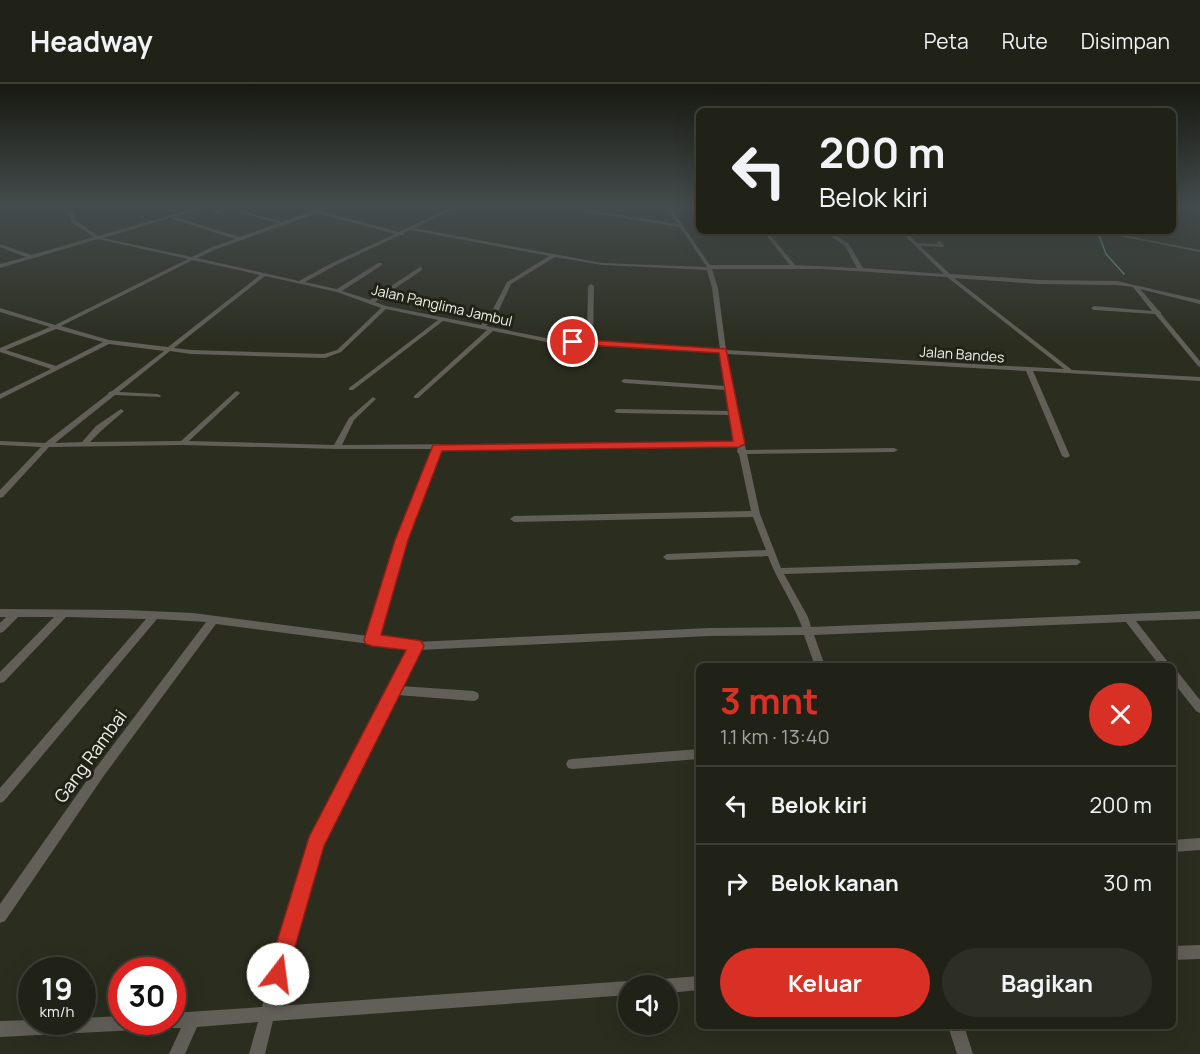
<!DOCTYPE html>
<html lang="id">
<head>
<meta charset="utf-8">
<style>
	body { margin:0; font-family:Manrope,sans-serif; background:#2d2f24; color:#f1f3f6; height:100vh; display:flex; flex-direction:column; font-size:22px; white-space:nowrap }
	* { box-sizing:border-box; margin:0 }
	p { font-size:20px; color:#a2a4a1 }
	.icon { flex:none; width:33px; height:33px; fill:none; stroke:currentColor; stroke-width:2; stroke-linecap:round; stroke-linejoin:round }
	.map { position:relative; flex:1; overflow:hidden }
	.drawer { position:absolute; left:696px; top:579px; width:480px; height:366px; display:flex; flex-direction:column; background:#202217; border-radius:9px; box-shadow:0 6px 24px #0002,0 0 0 2px #3d3f36 }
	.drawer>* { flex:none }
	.hud { position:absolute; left:696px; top:24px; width:480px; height:126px; border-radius:9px; box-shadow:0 6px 24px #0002,0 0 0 2px #3d3f36; background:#202217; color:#f1f3f6; overflow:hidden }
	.fabs { position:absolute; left:618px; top:891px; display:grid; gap:12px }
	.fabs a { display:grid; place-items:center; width:60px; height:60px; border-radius:50%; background:#202217; box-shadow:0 6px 24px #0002,0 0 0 2px #3d3f36; font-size:30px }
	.speed { position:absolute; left:18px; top:873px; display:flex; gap:12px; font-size:30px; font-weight:700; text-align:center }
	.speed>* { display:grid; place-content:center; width:78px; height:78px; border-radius:50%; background:#202217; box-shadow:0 6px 24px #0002,0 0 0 2px #3d3f36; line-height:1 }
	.speed small { font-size:15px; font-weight:400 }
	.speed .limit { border:9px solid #d22; background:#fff; color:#111 }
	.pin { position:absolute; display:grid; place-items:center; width:51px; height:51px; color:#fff; margin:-26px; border:3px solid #fff; border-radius:50%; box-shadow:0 2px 6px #0007 }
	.me { position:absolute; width:66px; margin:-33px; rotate:15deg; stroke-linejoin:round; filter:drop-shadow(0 0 4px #0008) }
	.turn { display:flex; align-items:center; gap:21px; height:126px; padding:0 24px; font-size:27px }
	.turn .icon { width:78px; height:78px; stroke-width:2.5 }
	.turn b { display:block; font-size:42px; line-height:51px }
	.round { display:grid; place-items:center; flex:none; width:63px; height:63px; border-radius:32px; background:#2d2f24 }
	.headline { display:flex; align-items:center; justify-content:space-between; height:102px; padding:0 24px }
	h1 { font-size:36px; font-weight:700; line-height:45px; color:#d93025 }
	.button { display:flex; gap:12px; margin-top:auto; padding:12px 24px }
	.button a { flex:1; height:69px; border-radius:36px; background:#d93025; color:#fff; font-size:24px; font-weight:700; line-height:69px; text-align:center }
	.button a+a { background:#2d2f24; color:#f1f3f6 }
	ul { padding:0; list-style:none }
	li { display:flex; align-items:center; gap:18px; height:78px; padding:0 24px; border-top:2px solid #3d3f36 }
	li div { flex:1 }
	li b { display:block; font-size:22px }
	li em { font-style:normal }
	header { display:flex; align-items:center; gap:36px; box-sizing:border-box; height:84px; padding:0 30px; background:#202217; border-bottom:2px solid #3d3f36 }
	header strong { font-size:28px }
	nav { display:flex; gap:33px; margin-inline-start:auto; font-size:21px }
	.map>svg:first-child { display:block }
</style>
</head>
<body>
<header>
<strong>Headway</strong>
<nav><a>Peta</a><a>Rute</a><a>Disimpan</a></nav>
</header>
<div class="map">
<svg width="1200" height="970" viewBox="0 0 1200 970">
	<rect width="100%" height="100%" fill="#2b2d1f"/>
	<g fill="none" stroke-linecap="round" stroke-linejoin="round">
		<polyline stroke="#629c8f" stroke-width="1.5" points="1102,149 1099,151 1106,170 1124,190"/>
		<g fill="#625f58" fill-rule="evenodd">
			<path d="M 67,123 L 71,123 L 75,136 L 98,152 L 200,123 L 207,123 L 175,133 L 240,153 L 279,139 L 240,129 L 242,127 L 283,138 L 312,127 L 299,123 L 316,126 L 323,123 L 330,123 L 321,127 L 399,148 L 452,123 L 458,123 L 414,144 L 602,179 L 707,183 L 680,143 L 586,128 L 577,125 L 578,123 L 583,123 L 582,124 L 586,126 L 678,140 L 666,123 L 670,123 L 710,181 L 790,181 L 763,147 L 767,147 L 795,181 L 857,184 L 845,162 L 823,147 L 828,147 L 849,160 L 863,184 L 944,190 L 900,147 L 905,147 L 917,159 L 938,160 L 936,158 L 940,157 L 944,162 L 944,163 L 920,162 L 950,190 L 1039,196 L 1117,197 L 1200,216 L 1200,220 L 1140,205 L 1159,227 L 1161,228 L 1161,230 L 1200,277 L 1200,283 L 1198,282 L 1155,230 L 1094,226 L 1091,224 L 1094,222 L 1152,227 L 1133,203 L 1117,201 L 1039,200 L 954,194 L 1072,286 L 1200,293 L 1200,297 L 1033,287 L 1070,372 L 1066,374 L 1062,372 L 1026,287 L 727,270 L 730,297 L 746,366 L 894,364 L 898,366 L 894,368 L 747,370 L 760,430 L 781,484 L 1077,475 L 1081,478 L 1077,481 L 784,490 L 808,533 L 811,543 L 1200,527 L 1200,535 L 1136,537 L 1171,582 L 1160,582 L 1126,538 L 814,551 L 825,582 L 815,582 L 804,551 L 709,552 L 419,566 L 401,602 L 474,607 L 478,609 L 479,612 L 478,615 L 474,617 L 397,611 L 322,762 L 306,810 L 277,922 L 628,897 L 633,899 L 634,902 L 628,902 L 628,911 L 273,937 L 265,970 L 249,970 L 258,938 L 197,943 L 185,970 L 169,970 L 181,944 L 172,944 L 167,942 L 165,938 L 172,938 L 172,929 L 262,923 L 292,810 L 310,760 L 409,565 L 216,540 L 103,693 L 5,837 L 0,839 L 0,820 L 95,685 L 206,538 L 157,535 L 4,717 L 0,719 L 0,704 L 146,535 L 66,533 L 4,598 L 0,599 L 0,588 L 54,533 L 18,533 L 3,548 L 0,549 L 0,539 L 6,533 L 0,533 L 0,525 L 127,526 L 193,529 L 368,552 L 397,456 L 433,365 L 337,365 L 183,361 L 49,363 L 3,413 L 0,414 L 0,406 L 41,363 L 0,361 L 0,357 L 45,359 L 108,310 L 109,308 L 112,307 L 164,267 L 109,260 L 0,315 L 0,310 L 51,285 L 0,268 L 0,264 L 50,243 L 0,228 L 0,224 L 55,241 L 188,175 L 98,155 L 0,184 L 0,180 L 26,173 L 0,163 L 0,160 L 31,171 L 94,153 L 71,138 ZM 317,129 L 395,150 L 332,179 L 299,197 L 197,174 L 214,166 ZM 170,134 L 235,155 L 210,164 L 192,173 L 103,154 ZM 410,146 L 411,146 L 549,172 L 507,198 L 492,227 L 481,241 L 386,222 L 375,218 L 422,186 L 422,184 L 420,183 L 370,216 L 342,207 L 382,181 L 382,179 L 378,179 L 337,205 L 305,198 L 336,181 L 400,151 L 404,151 L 404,149 ZM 555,173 L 602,181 L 707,186 L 712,204 L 720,266 L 593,258 L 594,202 L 591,200 L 588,202 L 587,258 L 556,256 L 486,242 L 498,228 L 511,200 ZM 193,176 L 260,191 L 168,263 L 109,256 L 61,242 ZM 712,185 L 822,185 L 947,193 L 1064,285 L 726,266 L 718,204 ZM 265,192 L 337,208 L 381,224 L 337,266 L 324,270 L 191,266 L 174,264 ZM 386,225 L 438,236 L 349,304 L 349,306 L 353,306 L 443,237 L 487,246 L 414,312 L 414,314 L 418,314 L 493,247 L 556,260 L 720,269 L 725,302 L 624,295 L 621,297 L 624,299 L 726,306 L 730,327 L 617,325 L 614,327 L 617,329 L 731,331 L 737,358 L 342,361 L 354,336 L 376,315 L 373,313 L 349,334 L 334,361 L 189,357 L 239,310 L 240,309 L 237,307 L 235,308 L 181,357 L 90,358 L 102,346 L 123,328 L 124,327 L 121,325 L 96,342 L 82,358 L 55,359 L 115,311 L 160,313 L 161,312 L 158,310 L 119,308 L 170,267 L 191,270 L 325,274 L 341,268 ZM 56,245 L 103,258 L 56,282 L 6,266 ZM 738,362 L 737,368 L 739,370 L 751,427 L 514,432 L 510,435 L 514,438 L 753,433 L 766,466 L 667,470 L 663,473 L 667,476 L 768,472 C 777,497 793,518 802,543 L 709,544 L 416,558 L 378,553 L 405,456 L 440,364 Z"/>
			<polygon points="227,123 234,123 216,130 212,129"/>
			<polygon points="1094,147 1103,147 1200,166 1200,168"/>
			<polygon points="1173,586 1177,587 1200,616 1200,629 1196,627 1173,598"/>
			<polygon points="699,665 699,675 572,685 568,684 566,680 568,676 572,675"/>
			<polygon points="1200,754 1200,766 1173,768 1173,756"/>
			<polygon points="1200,861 1200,875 1173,876 1173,862"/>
			<polygon points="699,892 699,906 668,909 668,902 655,902 657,897 662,895"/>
			<polygon points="122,932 122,938 162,938 160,943 155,945 0,953 0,937 32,936 32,938 82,938 82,934"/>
			<polygon points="948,942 964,942 973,970 957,970"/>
		</g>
	</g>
	<linearGradient id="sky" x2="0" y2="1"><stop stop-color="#181911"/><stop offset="0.47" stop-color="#444c4d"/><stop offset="1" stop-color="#444c4d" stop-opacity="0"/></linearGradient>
	<rect width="1200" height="259" fill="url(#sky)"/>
	<polygon fill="#d93025" stroke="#8d1f18" stroke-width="1.5" points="573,255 726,265 745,360 739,363 442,367 408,456 381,551 416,556 421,557 424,562 324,762 285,898 278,901 270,898 267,890 309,753 406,566 372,562 366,560 364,556 395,456 433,361 733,357 719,269 570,260 569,258"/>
	<g text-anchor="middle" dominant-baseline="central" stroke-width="6" stroke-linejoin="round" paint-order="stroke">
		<g font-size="14" fill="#f0f2e9" stroke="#212316">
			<text transform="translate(442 221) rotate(13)">Jalan Panglima Jambul</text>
			<text transform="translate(962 270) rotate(4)">Jalan Bandes</text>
		</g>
		<g font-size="18" fill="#f0f2e9" stroke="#212316">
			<text transform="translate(90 672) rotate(-54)">Gang Rambai</text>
		</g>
	</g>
</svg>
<div class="fabs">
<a><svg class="icon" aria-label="sound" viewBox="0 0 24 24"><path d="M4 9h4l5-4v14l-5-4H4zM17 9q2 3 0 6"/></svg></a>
</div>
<div class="speed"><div>19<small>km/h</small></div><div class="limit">30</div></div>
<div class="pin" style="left:573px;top:258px;background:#d93025"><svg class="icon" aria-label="arrive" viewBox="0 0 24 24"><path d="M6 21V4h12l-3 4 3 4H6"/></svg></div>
<svg class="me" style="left:278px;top:890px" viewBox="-20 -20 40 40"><circle r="19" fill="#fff"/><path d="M0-13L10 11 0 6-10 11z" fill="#d93025"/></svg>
<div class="hud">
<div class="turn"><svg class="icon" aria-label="left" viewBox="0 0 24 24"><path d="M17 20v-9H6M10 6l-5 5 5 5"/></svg><div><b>200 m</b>Belok kiri</div></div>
</div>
<section class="drawer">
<div class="headline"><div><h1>3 mnt</h1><p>1.1 km · 13:40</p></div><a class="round" style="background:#d93025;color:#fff"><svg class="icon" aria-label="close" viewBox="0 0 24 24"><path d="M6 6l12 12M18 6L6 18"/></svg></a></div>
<ul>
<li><svg class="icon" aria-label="left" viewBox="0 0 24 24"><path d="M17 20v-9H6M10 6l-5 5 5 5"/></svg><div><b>Belok kiri</b></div><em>200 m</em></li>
<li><svg class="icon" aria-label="right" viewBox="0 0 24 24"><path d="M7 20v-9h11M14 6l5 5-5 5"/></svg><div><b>Belok kanan</b></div><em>30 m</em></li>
</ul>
<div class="button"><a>Keluar</a><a>Bagikan</a></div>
</section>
</div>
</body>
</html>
